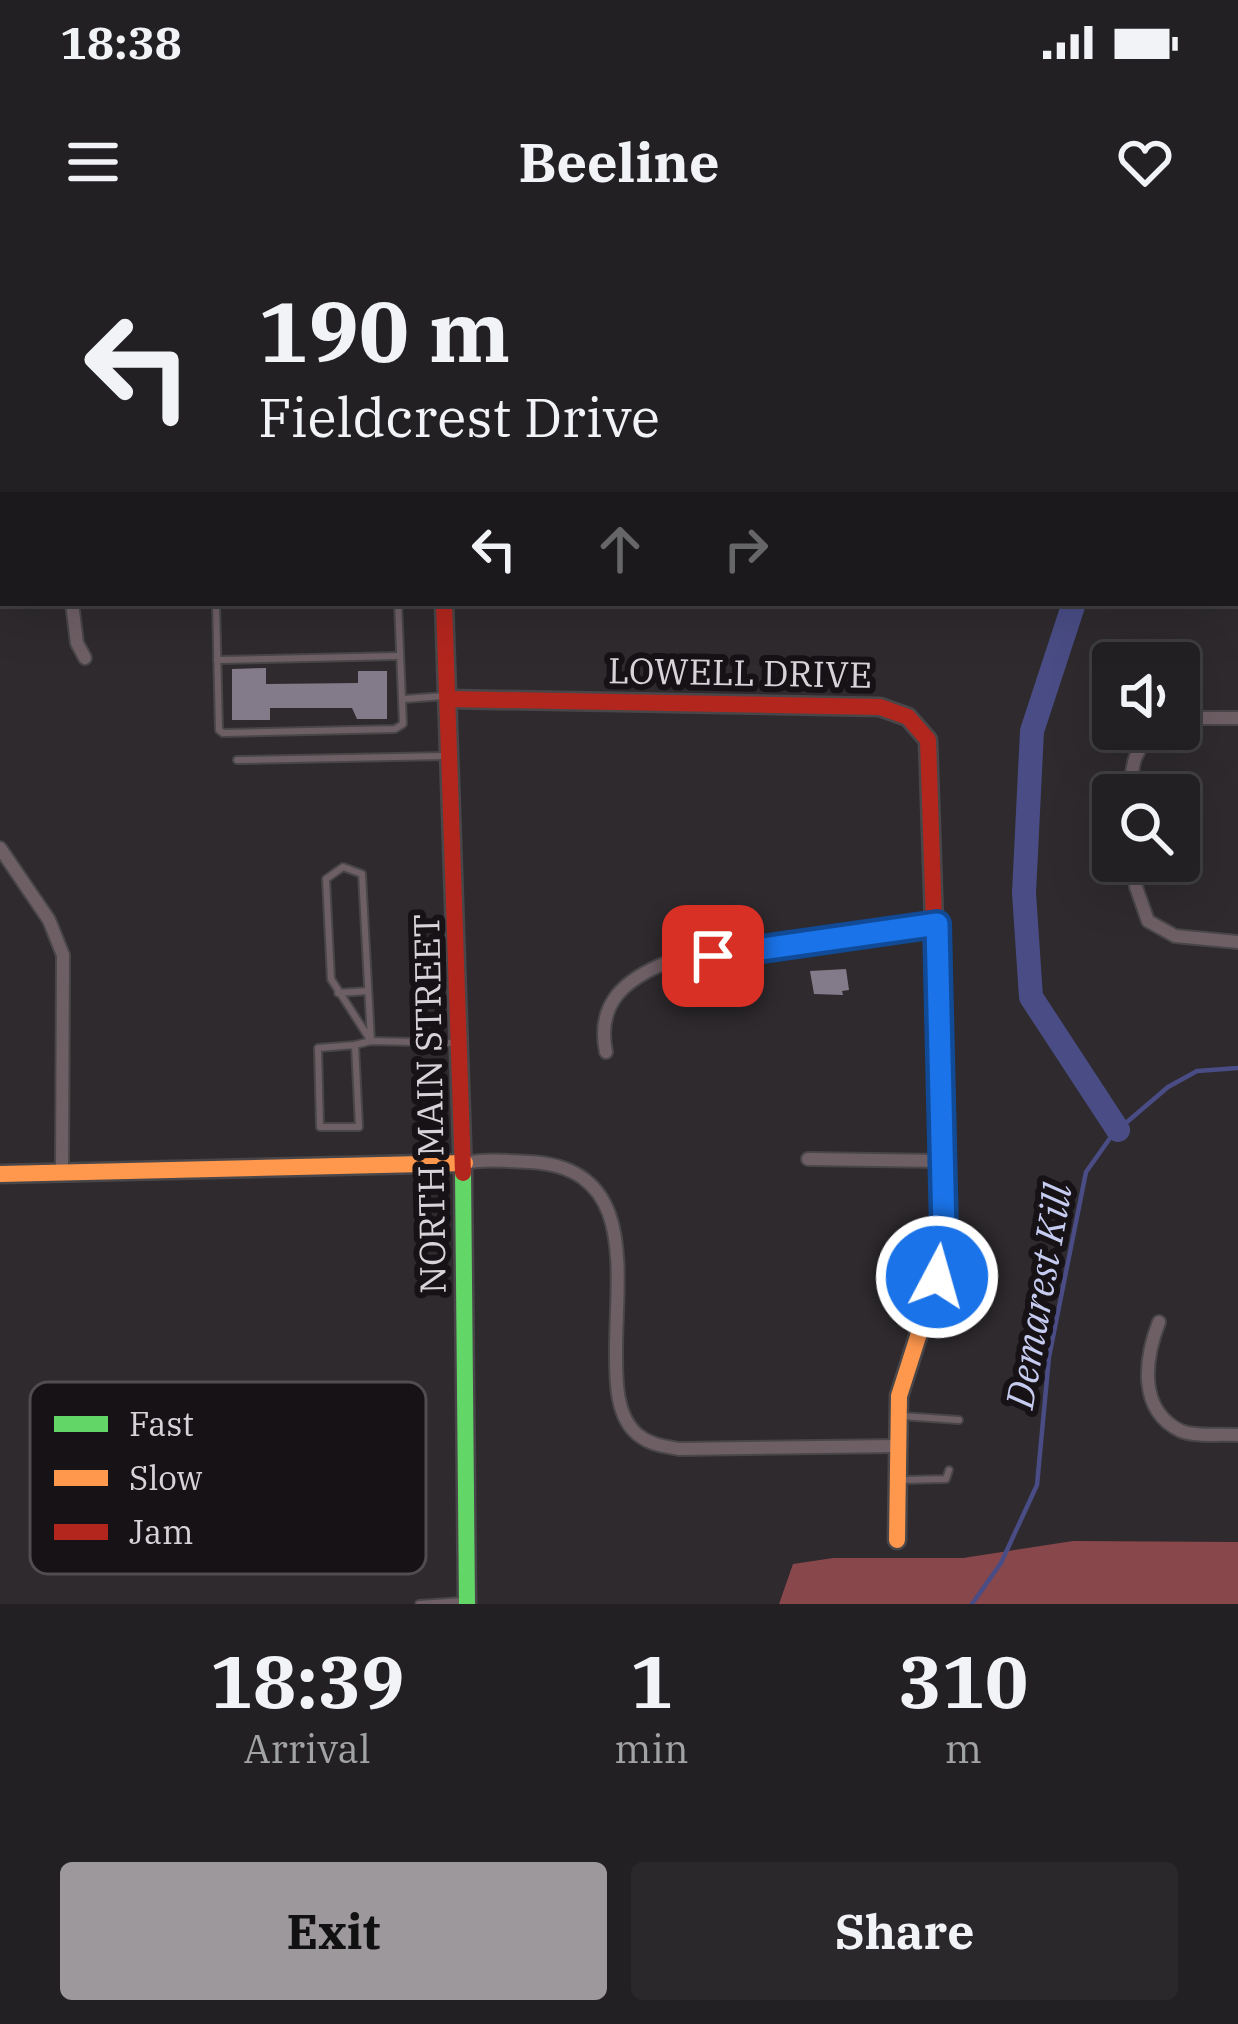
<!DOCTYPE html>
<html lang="en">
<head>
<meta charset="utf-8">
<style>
	body { margin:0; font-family:"IBM Plex Serif",serif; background:#2a282a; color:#f1f3f6; height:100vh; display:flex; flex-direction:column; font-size:45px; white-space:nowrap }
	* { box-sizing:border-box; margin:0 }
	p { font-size:39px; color:#a2a3a5 }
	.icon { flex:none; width:66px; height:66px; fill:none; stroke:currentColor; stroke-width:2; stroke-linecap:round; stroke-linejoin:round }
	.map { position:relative; height:1364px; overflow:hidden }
	.panel { display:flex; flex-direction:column; background:#222022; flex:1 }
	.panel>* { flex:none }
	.top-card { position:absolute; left:0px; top:0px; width:1239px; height:366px; box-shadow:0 12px 48px #0002,0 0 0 3px #3f3e40; background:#222022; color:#f1f3f6; overflow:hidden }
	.controls { position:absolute; left:1092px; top:402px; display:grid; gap:24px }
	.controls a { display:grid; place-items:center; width:108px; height:108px; border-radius:12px; background:#222022; box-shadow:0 12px 48px #0002,0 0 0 3px #3f3e40; font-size:60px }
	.pin { position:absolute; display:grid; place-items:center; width:102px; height:102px; color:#fff; margin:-51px; border-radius:24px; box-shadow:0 6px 18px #0006 }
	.me { position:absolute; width:132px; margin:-66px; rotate:6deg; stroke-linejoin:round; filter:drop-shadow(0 0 9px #0008) }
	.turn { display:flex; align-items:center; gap:42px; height:252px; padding:0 60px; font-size:54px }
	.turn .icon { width:156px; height:156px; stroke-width:2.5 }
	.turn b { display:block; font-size:84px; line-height:102px }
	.lanes { display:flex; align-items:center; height:114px; padding:0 60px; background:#0003; justify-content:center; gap:60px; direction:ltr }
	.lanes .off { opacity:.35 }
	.eta { display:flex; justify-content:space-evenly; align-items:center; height:204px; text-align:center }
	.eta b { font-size:72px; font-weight:800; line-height:84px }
	.cta { display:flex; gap:24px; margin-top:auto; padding:24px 60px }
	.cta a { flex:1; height:138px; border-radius:12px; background:#9c989c; color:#111; font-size:48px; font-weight:800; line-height:138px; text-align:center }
	.cta a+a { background:#2a282a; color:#f1f3f6 }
	.status { display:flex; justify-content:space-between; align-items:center; height:84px; padding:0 60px; background:#222022; direction:ltr }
	.status svg { height:33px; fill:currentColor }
	header { display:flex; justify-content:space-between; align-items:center; height:156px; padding:0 60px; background:#222022; font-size:54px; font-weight:800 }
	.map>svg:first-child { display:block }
</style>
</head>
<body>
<div class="status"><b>18:38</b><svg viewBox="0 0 49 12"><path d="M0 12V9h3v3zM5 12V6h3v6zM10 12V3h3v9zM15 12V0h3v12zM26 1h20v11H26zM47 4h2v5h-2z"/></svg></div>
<header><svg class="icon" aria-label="menu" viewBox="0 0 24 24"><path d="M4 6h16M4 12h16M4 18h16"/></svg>Beeline<svg class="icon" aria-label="heart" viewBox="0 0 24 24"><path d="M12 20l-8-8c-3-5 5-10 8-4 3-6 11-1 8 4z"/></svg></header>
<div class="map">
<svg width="1238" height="1364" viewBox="0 0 1238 1364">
	<rect width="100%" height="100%" fill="#2e2a2e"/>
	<polygon fill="#88474a" points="1073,1301 1238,1302 1238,1364 779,1364 793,1324 833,1318 963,1318"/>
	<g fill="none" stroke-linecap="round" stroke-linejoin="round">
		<polyline stroke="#4a4d85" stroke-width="4.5" points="972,1364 1001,1323 1037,1245 1049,1117 1086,932 1113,894 1168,847 1197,831 1238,828"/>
		<polyline stroke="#4a4d85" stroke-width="24" points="1074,363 1032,491 1024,653 1031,757 1118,890"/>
	</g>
	<g fill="#837b8a">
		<polygon points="266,428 266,444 358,443 358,431 387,431 387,479 357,479 352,468 270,468 270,480 232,480 232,429"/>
		<polygon points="846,729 849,750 842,751 843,755 814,754 810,731"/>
	</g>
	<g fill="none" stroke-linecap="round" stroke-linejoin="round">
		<g stroke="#484648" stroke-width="10">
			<g id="lane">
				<polyline points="216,363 219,490 223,493 395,489 403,484 398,363"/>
				<polyline points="217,420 399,416"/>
				<polyline points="404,459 445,456"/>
				<polyline points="237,520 446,516"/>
				<polygon points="343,627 362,634 371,801 331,739 326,639"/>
				<polyline points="338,753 368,751"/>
				<polyline points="355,805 318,808 320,887 359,887 355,805 371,801 458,803"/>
				<polyline points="901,1176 959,1180"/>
				<polyline points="901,1240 946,1239 949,1230"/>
				<polyline points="419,1364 463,1361"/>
			</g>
		</g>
		<g stroke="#484648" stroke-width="16">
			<g id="street">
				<polyline points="889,0 889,3"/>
				<polyline points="1236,211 1238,211"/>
				<polyline points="0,267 3,267"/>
				<polyline points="72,363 77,403 85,418"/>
				<polyline points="1179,478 1238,478"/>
				<path d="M 1132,555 C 1130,526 1134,508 1158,489"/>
				<polyline points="0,608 49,680 63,715 62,934"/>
				<polyline points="1134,621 1136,647 1148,681 1175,696 1238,702"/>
				<path d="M 606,812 C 596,763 625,739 668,722 L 937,684"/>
				<polyline points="808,919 941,921"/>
				<path d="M 465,923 C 486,919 507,921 529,922 C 640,927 615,1036 616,1116 C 616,1141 616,1176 637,1194 C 650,1205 663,1206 679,1209 L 897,1206"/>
				<path d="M 1159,1082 C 1145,1118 1137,1170 1181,1191 C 1196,1197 1222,1194 1238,1195"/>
			</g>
		</g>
		<g stroke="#484648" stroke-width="21">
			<g id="fast">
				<polyline points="429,0 429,3"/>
				<polyline points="463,933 467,1364"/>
			</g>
		</g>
		<g stroke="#484648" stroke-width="21">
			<g id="slow">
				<polyline points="0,934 465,923"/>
				<polyline points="897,1300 899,1156 937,1037 943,991 934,682"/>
			</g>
		</g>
		<g stroke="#484648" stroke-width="21">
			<g id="jam">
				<polyline points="444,363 463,933"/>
				<polyline points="449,459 880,467 908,477 928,500 934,682"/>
			</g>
		</g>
		<g stroke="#6a6065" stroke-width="3" stroke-dasharray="9 9" stroke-linecap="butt">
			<polyline points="167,3 172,0"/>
			<polyline points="0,155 3,155"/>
		</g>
		<use href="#lane" stroke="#6e5f65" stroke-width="6"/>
		<use href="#street" stroke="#6e5f65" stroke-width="12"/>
		<use href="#fast" stroke="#63d668" stroke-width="16"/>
		<use href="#slow" stroke="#ff974d" stroke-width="16"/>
		<use href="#jam" stroke="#b3261e" stroke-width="16"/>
	</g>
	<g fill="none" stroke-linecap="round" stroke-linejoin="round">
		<g stroke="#114b97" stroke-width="30">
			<polyline id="route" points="713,716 937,684 944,991 937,1037"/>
		</g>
		<use href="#route" stroke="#1a73e8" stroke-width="21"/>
	</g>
	<g text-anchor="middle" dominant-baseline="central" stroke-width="12" stroke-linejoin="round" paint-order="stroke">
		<g font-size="36" fill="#d8d3d8" stroke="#161216">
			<text transform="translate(740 432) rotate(1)">LOWELL DRIVE</text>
			<text transform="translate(429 864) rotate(-91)">NORTH MAIN STREET</text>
		</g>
		<g font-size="39" font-style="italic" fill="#c6cbf0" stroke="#161216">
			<text transform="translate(1038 1056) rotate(-80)">Demarest Kill</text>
		</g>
	</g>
	<rect x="30" y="1142" width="396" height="192" rx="18" fill="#161216" stroke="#504c50" stroke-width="3"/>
	<rect x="54" y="1176" width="54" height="16" fill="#63d668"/>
	<rect x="54" y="1230" width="54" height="16" fill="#ff974d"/>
	<rect x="54" y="1284" width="54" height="16" fill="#b3261e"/>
	<g font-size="33" fill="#d8d3d8">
		<text x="129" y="1196">Fast</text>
		<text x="129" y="1250">Slow</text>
		<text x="129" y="1304">Jam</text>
	</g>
</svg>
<div class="controls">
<a><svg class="icon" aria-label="sound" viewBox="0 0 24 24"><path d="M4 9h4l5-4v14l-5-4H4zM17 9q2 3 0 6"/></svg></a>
<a><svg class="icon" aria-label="search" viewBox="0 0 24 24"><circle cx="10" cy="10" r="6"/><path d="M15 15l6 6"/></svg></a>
</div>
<div class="pin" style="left:713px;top:716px;background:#d93025"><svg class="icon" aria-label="arrive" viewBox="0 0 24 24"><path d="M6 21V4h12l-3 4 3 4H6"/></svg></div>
<svg class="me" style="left:937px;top:1037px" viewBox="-20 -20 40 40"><circle r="17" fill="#1a73e8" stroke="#fff" stroke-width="3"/><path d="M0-11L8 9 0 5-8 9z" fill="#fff"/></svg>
<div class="top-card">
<div class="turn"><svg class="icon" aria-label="left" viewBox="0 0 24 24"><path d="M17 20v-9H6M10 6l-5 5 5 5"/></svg><div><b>190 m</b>Fieldcrest Drive</div></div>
<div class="lanes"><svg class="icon" aria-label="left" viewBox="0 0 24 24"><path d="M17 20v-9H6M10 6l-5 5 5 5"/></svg><svg class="icon off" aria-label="ahead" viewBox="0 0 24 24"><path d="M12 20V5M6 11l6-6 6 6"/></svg><svg class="icon off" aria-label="right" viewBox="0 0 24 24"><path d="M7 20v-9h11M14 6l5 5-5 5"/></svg></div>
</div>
</div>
<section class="panel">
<div class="eta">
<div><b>18:39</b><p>Arrival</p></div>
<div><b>1</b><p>min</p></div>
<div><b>310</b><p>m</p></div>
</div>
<div class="cta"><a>Exit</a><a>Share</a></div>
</section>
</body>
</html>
